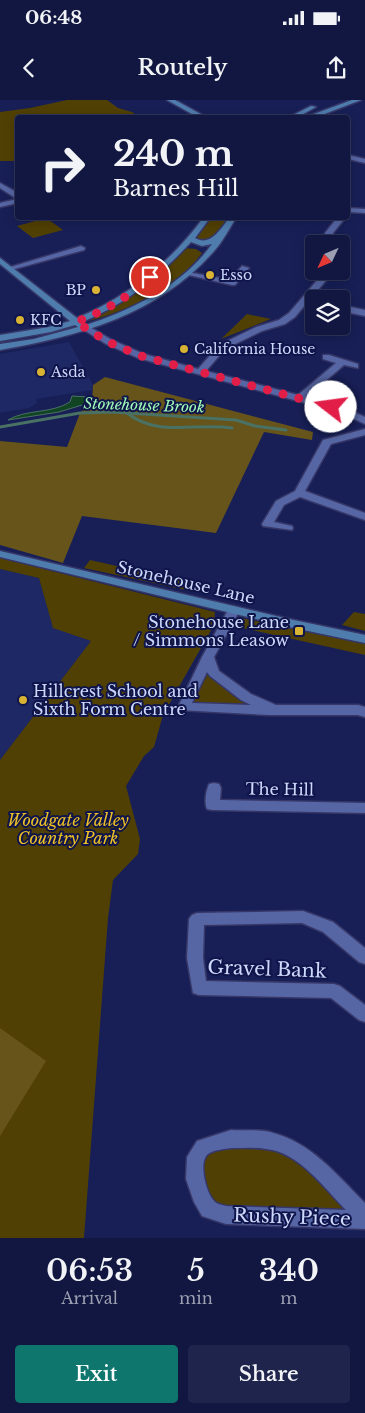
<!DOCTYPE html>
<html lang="en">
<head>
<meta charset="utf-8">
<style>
	body { margin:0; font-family:"Libre Baskerville",serif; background:#1e244b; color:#f1f3f6; height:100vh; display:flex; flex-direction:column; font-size:19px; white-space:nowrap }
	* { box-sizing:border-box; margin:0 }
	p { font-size:16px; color:#9c9fb1 }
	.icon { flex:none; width:28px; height:28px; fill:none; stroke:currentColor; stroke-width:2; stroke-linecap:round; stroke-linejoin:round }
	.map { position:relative; height:1138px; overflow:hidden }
	.details { display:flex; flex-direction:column; background:#111740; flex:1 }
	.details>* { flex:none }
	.banner { position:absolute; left:15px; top:15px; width:335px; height:105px; border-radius:5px; box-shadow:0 2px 12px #0003,0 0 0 1px #303659; background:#111740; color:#f1f3f6; overflow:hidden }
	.needle { width:32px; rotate:226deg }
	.fabs { position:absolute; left:305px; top:135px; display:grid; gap:10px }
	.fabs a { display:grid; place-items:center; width:45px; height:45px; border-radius:5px; background:#111740; box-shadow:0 2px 12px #0003,0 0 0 1px #303659; font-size:25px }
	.pin { position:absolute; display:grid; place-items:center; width:42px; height:42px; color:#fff; margin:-21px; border:2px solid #fff; border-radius:50%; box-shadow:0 1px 5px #0007 }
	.me { position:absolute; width:55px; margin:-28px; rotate:285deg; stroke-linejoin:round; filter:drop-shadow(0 0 4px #0008) }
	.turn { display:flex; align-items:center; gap:18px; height:105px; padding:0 15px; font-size:22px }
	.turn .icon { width:65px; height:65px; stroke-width:2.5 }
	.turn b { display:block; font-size:35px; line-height:42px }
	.eta { display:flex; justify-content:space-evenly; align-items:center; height:85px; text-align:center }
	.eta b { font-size:30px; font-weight:600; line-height:35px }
	.cta { display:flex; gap:10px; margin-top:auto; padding:10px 15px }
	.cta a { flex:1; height:58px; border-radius:5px; background:#0f766e; color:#fff; font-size:20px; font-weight:600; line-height:58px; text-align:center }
	.cta a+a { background:#1e244b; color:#f1f3f6 }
	.status { display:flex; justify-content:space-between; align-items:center; height:35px; padding:0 25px; background:#111740; direction:ltr }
	.status svg { height:14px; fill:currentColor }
	header { display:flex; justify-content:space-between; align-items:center; height:65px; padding:0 15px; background:#111740; font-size:22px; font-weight:600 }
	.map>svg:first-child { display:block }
</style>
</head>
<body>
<div class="status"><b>06:48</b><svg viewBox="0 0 49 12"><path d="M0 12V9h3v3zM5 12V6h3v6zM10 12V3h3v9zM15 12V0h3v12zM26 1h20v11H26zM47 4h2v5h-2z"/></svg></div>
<header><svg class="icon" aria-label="back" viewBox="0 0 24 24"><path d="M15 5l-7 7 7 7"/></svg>Routely<svg class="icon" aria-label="share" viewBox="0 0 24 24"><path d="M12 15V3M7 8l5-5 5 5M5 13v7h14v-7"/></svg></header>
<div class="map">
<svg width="365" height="1138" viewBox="0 0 365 1138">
	<rect width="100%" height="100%" fill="#171f56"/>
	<g fill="#1d2865">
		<polygon points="69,242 93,285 92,290 36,299 37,303 29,308 0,313 0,254"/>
		<polygon points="0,469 39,478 53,527 91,541 0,660"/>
	</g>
	<g fill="#514004">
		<polygon points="67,0 107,0 118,8 132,12 139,17 18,18 17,61 0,61 0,12 30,8"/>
		<polygon points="46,118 63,130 33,138 17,126"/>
		<path d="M 211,118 L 229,118 L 223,129 C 210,134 215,145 196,139 Z"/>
		<path d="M 184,148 L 196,149 L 202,153 C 175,189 132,209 89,221 L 135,193 Z"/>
		<polygon points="247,214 271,219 221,239"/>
		<polygon points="0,458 215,512 214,525 163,615 154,647 144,656 126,686 140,739 138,754 113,780 108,818 84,1138 0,1138 0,660 91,541 53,528 39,478 0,469"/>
		<polygon points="90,460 197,484 195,492 84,468"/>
		<polygon points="354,512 365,514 365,531 342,525"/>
		<polygon points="241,518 365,544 365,555 234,526"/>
		<polygon points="207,565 263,607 189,606"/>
		<polygon points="231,1041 288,1048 365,1118 211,1107 199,1058"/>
	</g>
	<g fill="#66541b">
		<polygon points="105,277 313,332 312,340 264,332 216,433 82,416 63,463 0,445 0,341 67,347 80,313 92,302 93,285"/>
		<polygon points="0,928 46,961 0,1036"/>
	</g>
	<path fill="#114423" stroke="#497164" d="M 72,296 L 89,297 L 92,302 L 59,312 L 8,320 C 26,309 51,314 70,302 Z"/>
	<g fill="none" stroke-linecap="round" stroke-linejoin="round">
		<g stroke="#497164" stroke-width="3">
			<path d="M 127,313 C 159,338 195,322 232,328"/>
			<polyline points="0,327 80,313 112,312 236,320 255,326 286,330"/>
		</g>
		<g stroke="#363768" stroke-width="3">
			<g id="street">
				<polygon points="348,55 365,59 365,63 348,59"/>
				<polygon points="0,83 18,93 18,103 0,107 0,103 17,99 0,88"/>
				<polygon points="348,108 365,109 365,113 348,112"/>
				<polygon points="337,118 345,118 333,133 334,144 326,144 325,133"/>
				<polygon points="81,146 85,148 84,150 11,170 7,168"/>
				<polygon points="242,166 249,168 235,185 232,185 184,174 188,172 230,180"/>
				<polygon points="325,171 334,171 295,217 285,224 262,231 225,249 206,271 298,295 336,263 323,259 323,255 329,255 358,264 358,268 344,265 306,298 345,308 365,317 365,324 339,312 138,258 106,244 81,228 88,226 112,240 144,254 198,269 219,245 256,227 279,220 289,213"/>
				<polygon points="341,205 365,210 365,216 341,211"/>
				<polygon points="365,329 365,335 331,344 305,391 365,413 365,420 300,397 284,405 274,422 292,426 293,428 292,430 263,426 262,424 276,401 295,391 323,340"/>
				<path d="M 234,506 L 240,510 L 214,557 L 219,571 L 251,594 L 276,605 L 358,605 L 365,607 L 365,617 L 358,615 L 269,615 L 179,610 L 178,607 L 202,557 L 228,510 ZM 207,572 L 210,576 L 241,600 L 251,605 L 192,603 Z"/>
				<path d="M 214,683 L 219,684 L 221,688 L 220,700 L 365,703 L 365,713 L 212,710 L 207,709 C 204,702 206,691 209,684 Z"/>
				<polygon points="303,811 333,822 365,848 365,864 359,862 323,832 302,823 204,825 203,858 206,881 334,884 340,886 365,905 365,922 359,920 331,898 199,895 193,893 187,858 189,819 192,815 197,813"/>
				<path d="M 231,1030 C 243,1031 258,1029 270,1032 C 311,1042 336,1074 365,1103 L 365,1129 L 226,1124 L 202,1116 L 194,1102 L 186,1079 L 187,1057 L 197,1041 ZM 231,1048 C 243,1048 255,1047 266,1049 C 299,1052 324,1088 346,1110 L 226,1106 C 223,1105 217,1104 215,1102 C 206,1094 198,1062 208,1054 C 213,1050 225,1049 231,1048 Z"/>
			</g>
		</g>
		<g stroke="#363768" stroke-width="3">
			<g id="secondary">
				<polygon points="167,0 175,0 208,18 199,18"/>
				<polygon points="352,0 361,0 314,18 303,18"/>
				<polygon points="311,6 316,7 296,18 287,18"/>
				<path d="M 203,118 L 210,118 L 195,138 C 210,147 221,129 229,118 L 236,118 C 229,129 223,141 215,150 C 160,214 80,236 0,250 L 0,244 L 34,239 L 78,227 L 75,225 L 51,232 L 0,241 L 0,235 L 49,227 L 70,221 L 0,164 L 0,158 L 77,218 C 126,198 172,161 203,118 ZM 191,142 L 202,146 L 212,144 C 183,185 132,210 86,225 L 82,222 C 125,205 160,176 191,142 Z"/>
				<polygon points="0,451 289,519 365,535 365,543 289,527 0,457"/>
			</g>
		</g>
		<use href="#street" fill="#5666a4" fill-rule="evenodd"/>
		<use href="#secondary" fill="#4e7cad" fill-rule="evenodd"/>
	</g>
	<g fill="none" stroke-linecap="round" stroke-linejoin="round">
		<path stroke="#e11d48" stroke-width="9" stroke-dasharray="0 16.2" d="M 150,177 C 128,198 104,211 76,222 L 108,242 L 141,256 L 331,307"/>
	</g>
	<g fill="#d9b334" stroke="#0f144a" stroke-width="2">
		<circle cx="210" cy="175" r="5"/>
		<circle cx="96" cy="190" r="5"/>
		<circle cx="20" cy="220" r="5"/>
		<circle cx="184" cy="249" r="5"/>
		<circle cx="41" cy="272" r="5"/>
		<rect x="294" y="526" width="10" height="10" rx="2.5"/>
		<circle cx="23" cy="600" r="5"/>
	</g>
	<g text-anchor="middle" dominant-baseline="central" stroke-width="4" stroke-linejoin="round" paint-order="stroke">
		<g font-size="14" fill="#cdd9fb" stroke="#0f144a" text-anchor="start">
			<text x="220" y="175">Esso</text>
			<text x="86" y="190" text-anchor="end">BP</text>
			<text x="30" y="220">KFC</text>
			<text x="194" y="249">California House</text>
			<text x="51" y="272">Asda</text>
		</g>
		<g font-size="15" font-style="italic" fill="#9ffab6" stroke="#0f144a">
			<text transform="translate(144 305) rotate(2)">Stonehouse Brook</text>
		</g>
		<g font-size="16" fill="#cdd9fb" stroke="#0f144a">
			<text transform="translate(186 482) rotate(13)">Stonehouse Lane</text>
			<text transform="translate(280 689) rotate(1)">The Hill</text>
		</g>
		<g font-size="16" fill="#cdd9fb" stroke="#0f144a" text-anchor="end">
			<text x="289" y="522">Stonehouse Lane<tspan x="289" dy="18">/ Simmons Leasow</tspan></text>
			<text x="33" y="591" text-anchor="start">Hillcrest School and<tspan x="33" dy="18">Sixth Form Centre</tspan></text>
		</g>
		<g font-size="16" font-style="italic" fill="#edc127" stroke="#0f144a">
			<text x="68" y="720">Woodgate Valley<tspan x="68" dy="18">Country Park</tspan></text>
		</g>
		<g font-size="19" fill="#cdd9fb" stroke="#0f144a">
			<text transform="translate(267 869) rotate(2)">Gravel Bank</text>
			<text transform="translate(292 1117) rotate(2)">Rushy Piece</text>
		</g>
	</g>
</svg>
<div class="fabs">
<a><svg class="needle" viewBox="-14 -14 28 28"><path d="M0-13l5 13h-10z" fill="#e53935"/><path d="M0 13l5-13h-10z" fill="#9c9fb1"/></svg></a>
<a><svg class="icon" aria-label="layers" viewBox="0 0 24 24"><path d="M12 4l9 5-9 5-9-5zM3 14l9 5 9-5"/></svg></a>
</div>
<div class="pin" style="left:150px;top:177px;background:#d93025"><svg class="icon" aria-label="arrive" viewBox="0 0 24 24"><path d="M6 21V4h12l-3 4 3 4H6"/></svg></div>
<svg class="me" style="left:331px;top:307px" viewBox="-20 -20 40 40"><circle r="19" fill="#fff"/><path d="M0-13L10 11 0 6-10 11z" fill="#e11d48"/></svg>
<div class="banner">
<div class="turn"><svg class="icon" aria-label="right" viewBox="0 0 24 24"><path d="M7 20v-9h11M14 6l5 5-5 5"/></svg><div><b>240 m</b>Barnes Hill</div></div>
</div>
</div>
<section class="details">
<div class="eta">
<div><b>06:53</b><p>Arrival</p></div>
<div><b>5</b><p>min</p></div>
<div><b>340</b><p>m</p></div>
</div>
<div class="cta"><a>Exit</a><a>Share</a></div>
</section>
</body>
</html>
